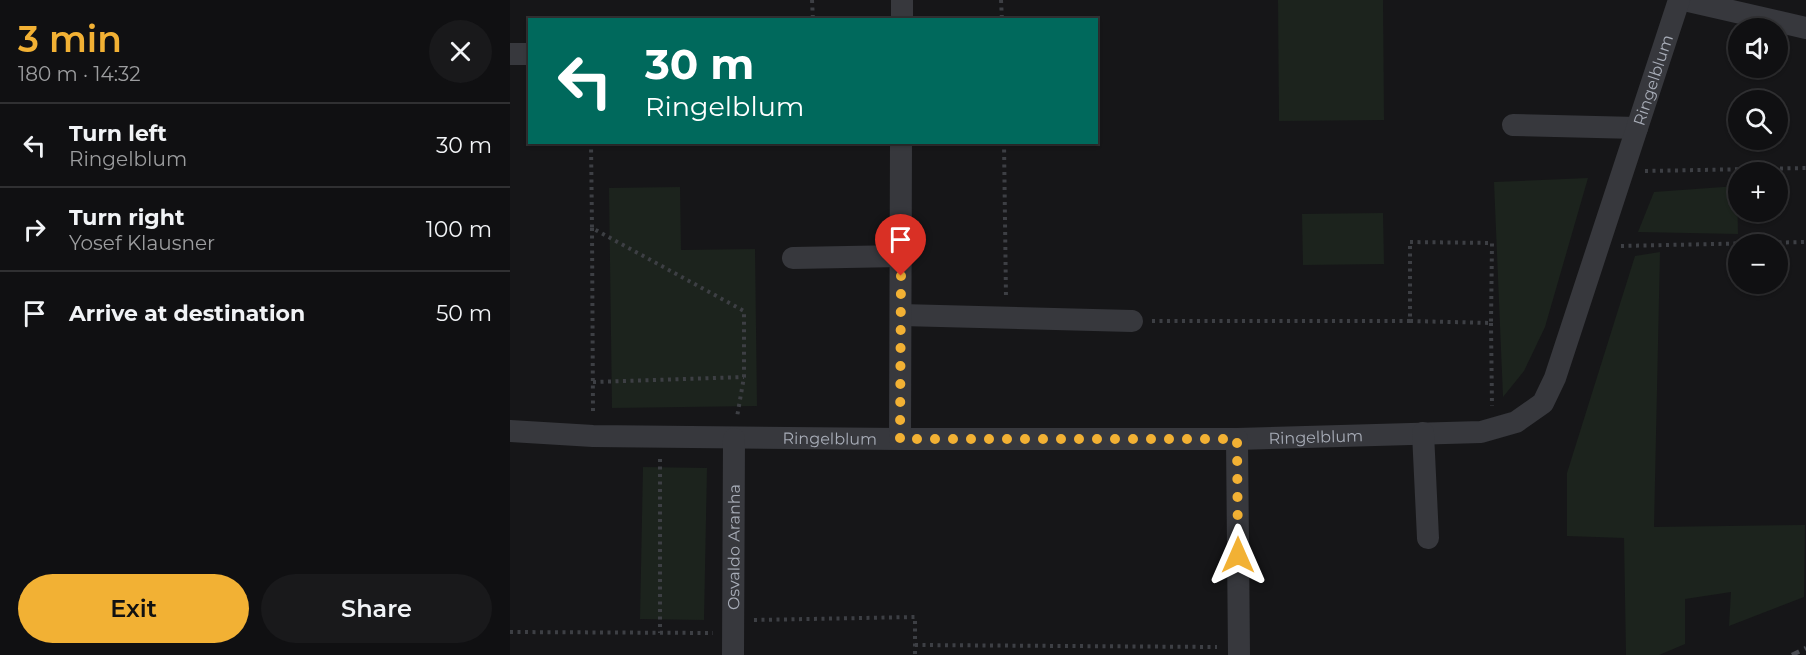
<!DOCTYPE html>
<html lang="en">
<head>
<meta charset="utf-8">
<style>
	body { margin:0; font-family:Montserrat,sans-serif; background:#19191b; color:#f1f3f6; height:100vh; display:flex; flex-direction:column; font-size:22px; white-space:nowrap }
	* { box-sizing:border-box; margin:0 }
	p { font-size:20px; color:#9c9d9f }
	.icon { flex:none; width:33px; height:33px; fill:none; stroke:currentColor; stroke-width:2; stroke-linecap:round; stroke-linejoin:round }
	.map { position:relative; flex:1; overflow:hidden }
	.drawer { display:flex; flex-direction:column; background:#101012; width:510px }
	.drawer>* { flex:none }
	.hud { position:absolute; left:18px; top:18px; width:570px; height:126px; border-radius:0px; box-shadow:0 2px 4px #0004,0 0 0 2px #303032; background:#00695c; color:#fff; overflow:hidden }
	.fabs { position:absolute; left:1218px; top:18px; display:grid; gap:12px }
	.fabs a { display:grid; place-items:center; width:60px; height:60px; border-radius:50%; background:#101012; box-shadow:0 2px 4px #0004,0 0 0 2px #303032; font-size:30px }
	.pin { position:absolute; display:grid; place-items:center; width:51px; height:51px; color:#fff; margin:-62px -26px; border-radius:50% 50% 50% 0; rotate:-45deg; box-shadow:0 0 6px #0007 }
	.pin .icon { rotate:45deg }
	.me { position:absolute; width:66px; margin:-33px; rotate:0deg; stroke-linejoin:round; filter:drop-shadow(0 0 4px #0008) }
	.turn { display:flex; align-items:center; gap:21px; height:126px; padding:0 18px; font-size:27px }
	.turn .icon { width:78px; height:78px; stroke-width:2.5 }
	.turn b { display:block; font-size:42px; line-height:51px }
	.round { display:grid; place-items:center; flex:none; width:63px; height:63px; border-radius:32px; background:#19191b }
	.overview { display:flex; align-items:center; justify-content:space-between; height:102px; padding:0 18px }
	h1 { font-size:36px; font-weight:600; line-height:45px; color:#f2b134 }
	.action { display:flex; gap:12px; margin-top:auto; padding:12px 18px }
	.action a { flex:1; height:69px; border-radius:36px; background:#f2b134; color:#111; font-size:24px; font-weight:600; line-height:69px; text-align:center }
	.action a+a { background:#19191b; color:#f1f3f6 }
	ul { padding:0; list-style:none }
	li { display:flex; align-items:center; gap:18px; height:84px; padding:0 18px; border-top:2px solid #303032 }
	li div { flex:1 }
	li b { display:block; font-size:22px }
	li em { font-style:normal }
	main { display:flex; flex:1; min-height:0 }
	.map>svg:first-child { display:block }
</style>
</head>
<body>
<main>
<section class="drawer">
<div class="overview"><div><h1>3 min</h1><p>180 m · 14:32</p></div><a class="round"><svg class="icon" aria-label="close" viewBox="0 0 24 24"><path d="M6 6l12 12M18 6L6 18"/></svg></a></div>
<ul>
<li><svg class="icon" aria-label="left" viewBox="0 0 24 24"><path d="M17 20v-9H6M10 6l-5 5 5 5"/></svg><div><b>Turn left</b><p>Ringelblum</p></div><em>30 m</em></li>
<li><svg class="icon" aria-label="right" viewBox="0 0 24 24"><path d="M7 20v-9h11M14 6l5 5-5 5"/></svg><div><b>Turn right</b><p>Yosef Klausner</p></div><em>100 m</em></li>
<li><svg class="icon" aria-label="arrive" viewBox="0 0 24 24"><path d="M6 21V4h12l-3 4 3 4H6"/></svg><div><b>Arrive at destination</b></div><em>50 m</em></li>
</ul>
<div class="action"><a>Exit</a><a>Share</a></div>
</section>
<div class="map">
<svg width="1296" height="655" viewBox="0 0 1296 655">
	<rect width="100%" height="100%" fill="#161618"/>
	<g fill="#1c231d">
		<polygon points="768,0 873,0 874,120 769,121"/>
		<polygon points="1078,178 1035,327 1014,371 993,397 984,182"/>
		<polygon points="1227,186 1228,234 1128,232 1144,192"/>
		<polygon points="170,187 171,250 245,249 247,406 102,408 99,188"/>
		<polygon points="873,213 874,264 793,265 792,214"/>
		<polygon points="1150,252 1144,527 1295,525 1294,597 1219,626 1221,592 1175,599 1175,644 1149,655 1116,655 1114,538 1057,536 1057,473 1125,256"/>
		<polygon points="133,467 197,468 194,620 130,619"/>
	</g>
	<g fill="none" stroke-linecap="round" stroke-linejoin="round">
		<g stroke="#3d3f44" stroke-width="4" stroke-dasharray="3 4.5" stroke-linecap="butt">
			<polyline points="302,0 303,20"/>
			<polyline points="491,0 492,20"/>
			<polyline points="81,142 82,228 234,311 234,377 227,417"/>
			<polyline points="494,142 496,298"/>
			<polyline points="1135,171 1296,168"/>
			<polyline points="82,228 83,414"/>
			<polygon points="900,242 982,243 981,323 900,321"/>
			<polyline points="1111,246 1296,242"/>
			<polyline points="642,321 900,321"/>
			<polyline points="981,323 982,406"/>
			<polyline points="83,382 234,377"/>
			<polyline points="150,459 150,633"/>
			<polyline points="244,620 405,617 405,655"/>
			<polyline points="0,632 203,633"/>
			<polyline points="405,645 707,647"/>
		</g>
		<g stroke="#37383d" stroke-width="22">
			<polyline points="1174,0 1296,28"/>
			<polyline points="392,20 392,0"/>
			<polyline points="0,54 20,54"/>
			<polyline points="1003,125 1127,128"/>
			<polyline points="283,258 391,256"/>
			<polyline points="391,315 622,321"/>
			<path id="s1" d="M 0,431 L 83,436 L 390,439 L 727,439 L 971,432 L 1006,422 L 1033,403 L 1045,378 L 1169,0"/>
			<polyline points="913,433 918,538"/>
			<polyline points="390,439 391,142"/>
			<polyline points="727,439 729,655"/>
			<path id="s2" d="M 223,655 L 224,439"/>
		</g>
		<polyline stroke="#4a4c52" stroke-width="4.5" stroke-dasharray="8 6" stroke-linecap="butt" points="1282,655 1296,648"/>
	</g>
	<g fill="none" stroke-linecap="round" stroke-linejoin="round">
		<polyline stroke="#f2b134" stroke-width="10" stroke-dasharray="0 18" points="391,276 390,439 727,439 728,555"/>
	</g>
	<g text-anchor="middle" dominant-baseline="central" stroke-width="6" stroke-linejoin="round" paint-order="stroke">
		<g font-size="16" fill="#a8adb8" stroke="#111113">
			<text stroke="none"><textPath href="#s1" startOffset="1382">Ringelblum</textPath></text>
			<text stroke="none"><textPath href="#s1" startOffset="806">Ringelblum</textPath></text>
			<text stroke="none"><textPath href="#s1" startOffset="320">Ringelblum</textPath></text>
			<text stroke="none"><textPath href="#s2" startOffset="108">Osvaldo Aranha</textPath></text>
		</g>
	</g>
</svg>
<div class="fabs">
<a><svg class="icon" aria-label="sound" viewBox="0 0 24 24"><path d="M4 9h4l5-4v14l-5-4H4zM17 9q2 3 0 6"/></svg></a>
<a><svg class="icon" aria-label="search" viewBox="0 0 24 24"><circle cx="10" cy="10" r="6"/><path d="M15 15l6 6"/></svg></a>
<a>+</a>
<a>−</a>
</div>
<div class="pin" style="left:391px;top:276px;background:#d93025"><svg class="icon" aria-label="arrive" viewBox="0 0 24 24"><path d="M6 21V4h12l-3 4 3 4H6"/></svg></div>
<svg class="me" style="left:728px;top:555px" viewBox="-20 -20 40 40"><path d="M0-17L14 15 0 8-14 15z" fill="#f2b134" stroke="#fff" stroke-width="4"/></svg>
<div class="hud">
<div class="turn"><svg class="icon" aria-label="left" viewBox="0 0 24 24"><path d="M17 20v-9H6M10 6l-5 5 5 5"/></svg><div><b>30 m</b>Ringelblum</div></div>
</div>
</div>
</main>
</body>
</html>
